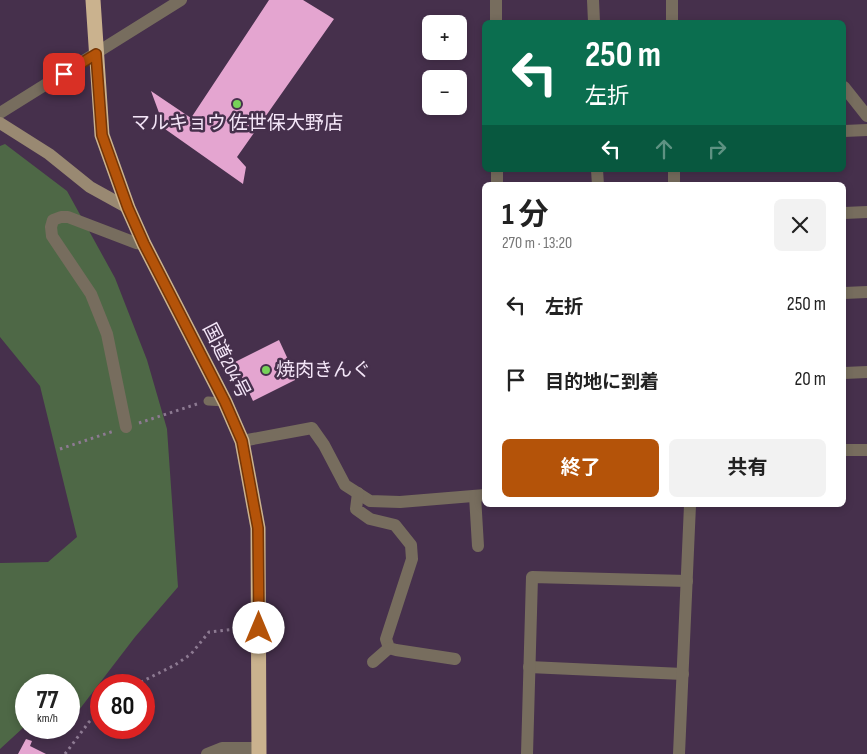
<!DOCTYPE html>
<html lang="ja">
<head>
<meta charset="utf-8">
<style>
	body { margin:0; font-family:"Sofia Sans Condensed","Noto Sans JP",sans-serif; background:#f2f2f2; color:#222; height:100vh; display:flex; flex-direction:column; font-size:19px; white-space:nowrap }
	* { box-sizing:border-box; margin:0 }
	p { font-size:16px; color:#767676 }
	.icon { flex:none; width:28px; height:28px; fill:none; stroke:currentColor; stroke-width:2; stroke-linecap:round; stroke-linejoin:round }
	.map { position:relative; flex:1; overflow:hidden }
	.panel { position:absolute; left:482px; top:182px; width:364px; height:325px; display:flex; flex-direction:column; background:#fff; border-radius:8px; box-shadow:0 2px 8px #0003 }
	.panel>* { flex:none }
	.top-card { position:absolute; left:482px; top:20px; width:364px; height:152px; border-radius:8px; box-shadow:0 2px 8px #0003; background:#0b6e4f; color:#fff; overflow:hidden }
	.tools { position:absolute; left:422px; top:15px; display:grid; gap:10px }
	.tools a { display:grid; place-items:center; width:45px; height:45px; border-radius:8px; background:#fff; box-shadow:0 2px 8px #0003; font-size:25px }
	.speed { position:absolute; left:15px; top:674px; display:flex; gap:10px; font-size:25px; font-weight:700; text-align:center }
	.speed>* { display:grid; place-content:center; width:65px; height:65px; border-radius:50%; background:#fff; box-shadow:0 2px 8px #0003; line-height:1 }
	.speed small { font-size:12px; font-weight:400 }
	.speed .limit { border:8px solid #d22; background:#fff; color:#111 }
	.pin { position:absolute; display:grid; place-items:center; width:42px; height:42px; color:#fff; margin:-21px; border-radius:10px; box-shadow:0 2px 8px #0006 }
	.me { position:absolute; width:55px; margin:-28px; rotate:0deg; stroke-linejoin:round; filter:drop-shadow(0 0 4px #0008) }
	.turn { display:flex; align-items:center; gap:18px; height:105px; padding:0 20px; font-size:22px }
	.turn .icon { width:65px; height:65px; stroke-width:2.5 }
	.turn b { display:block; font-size:35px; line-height:42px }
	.lanes { display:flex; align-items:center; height:48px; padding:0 20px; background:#0003; justify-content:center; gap:25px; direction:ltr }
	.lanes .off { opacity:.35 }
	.round { display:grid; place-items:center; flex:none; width:52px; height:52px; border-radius:8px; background:#f2f2f2 }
	.headline { display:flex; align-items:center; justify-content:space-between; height:85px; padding:0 20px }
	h1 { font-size:30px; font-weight:700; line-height:38px }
	.button { display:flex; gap:10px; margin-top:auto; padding:10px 20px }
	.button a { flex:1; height:58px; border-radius:8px; background:#b45309; color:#fff; font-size:20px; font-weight:700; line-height:58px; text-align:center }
	.button a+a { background:#f2f2f2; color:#222 }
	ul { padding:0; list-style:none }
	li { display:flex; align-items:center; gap:15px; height:75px; padding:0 20px }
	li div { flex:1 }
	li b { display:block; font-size:19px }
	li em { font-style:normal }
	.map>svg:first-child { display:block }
</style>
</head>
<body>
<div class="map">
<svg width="867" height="754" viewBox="0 0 867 754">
	<rect width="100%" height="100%" fill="#46304c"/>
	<polygon fill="#4e6846" points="5,144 67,191 115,278 147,360 167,429 178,587 135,637 69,723 69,685 26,685 26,727 24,727 0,749 0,563 48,562 77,537 40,386 0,337 0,146"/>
	<g fill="#e4a5d0">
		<polygon points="269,0 303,0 334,19 237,157 246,167 243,184 165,129 151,91 191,118"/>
		<polygon points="279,340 297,379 253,401 235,362"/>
		<polygon points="26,739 32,741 30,746 46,754 18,754"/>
	</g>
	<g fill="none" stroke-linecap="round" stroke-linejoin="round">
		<g stroke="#8d7a92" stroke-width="3" stroke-dasharray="2.5 4" stroke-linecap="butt">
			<polyline points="139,423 197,404"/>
			<polyline points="60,449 114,431"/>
			<polyline points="135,685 175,665 191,654 209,632 235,629"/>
			<polyline points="65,754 89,722 101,711"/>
		</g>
		<polyline stroke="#776d5e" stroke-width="9" points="208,401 225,402"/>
		<g stroke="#776d5e" stroke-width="12">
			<polyline points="496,0 496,22"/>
			<polyline points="593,0 594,22"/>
			<polyline points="672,0 672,22"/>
			<polyline points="844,87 867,116"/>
			<polyline points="0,113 181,0"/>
			<polyline points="844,131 867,130"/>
			<polyline points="497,170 497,185"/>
			<polyline points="597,170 598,185"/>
			<polyline points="674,185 674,170"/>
			<polyline points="844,213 867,212"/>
			<polyline points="844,293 867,292"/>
			<polyline points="844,373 867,372"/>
			<polyline points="126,427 107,334 91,294 52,236 51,227 53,220 61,217 68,217 136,243 144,244"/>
			<polyline points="242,441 312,428 324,445 345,485 370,501 400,502 485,495"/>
			<polyline points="844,450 867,450"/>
			<polyline points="358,493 356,509 370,519 395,525 411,545 412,559 386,639 389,648 396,650 455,659"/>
			<polyline points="475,496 478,546"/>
			<polyline points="373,662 389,648"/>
			<polyline points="529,667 683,674"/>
			<polyline points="207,754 222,748 259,748"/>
			<polyline points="527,754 532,577 687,581"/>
			<polyline points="679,754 690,505"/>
		</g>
		<polyline stroke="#998972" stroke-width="12" points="0,123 49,154 90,187 128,208"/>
		<polyline stroke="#cab28e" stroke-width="15" points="93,0 102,135 128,208 144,244 225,402 242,441 258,528 259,754"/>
	</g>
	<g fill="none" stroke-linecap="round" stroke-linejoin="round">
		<g stroke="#753606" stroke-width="12">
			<polyline id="route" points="64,74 96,54 102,135 128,208 144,244 225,402 242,441 258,528 259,628"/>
		</g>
		<use href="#route" stroke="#b45309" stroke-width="9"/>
	</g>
	<g fill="#77d259" stroke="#46304c" stroke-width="2">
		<circle cx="237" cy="104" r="5"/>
		<circle cx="266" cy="370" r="5"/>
	</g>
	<g text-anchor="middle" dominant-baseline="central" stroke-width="5" stroke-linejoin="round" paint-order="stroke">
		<g font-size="19" fill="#f4e6f8" stroke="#46304c">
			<text x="237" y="123">マルキョウ 佐世保大野店</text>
			<text x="276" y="370" text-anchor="start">焼肉きんぐ</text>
		</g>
		<g font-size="19" fill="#f4e6f8" stroke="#46304c">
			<text transform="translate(226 361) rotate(63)">国道204号</text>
		</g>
	</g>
</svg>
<div class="tools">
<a>+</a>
<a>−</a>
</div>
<div class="speed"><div>77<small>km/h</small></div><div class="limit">80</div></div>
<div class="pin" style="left:64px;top:74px;background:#d93025"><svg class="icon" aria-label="arrive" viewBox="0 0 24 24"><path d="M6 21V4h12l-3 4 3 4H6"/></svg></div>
<svg class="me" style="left:259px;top:628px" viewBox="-20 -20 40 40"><circle r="19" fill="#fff"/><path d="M0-13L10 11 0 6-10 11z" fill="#b45309"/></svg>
<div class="top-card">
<div class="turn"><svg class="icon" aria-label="left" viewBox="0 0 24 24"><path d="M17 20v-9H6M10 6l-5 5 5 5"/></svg><div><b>250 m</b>左折</div></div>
<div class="lanes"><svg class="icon" aria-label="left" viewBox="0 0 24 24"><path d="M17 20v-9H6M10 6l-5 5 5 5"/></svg><svg class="icon off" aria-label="ahead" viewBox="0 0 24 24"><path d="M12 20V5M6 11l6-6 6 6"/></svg><svg class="icon off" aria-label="right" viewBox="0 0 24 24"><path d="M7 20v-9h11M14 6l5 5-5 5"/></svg></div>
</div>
<section class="panel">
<div class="headline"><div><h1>1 分</h1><p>270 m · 13:20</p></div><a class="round"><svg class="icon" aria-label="close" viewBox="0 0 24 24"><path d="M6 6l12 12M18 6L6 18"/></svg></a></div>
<ul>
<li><svg class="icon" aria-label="left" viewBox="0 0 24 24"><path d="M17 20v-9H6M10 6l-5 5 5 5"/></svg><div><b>左折</b></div><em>250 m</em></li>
<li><svg class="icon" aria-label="arrive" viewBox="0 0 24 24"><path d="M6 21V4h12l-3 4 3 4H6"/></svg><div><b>目的地に到着</b></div><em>20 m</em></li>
</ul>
<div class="button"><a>終了</a><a>共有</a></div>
</section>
</div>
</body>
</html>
